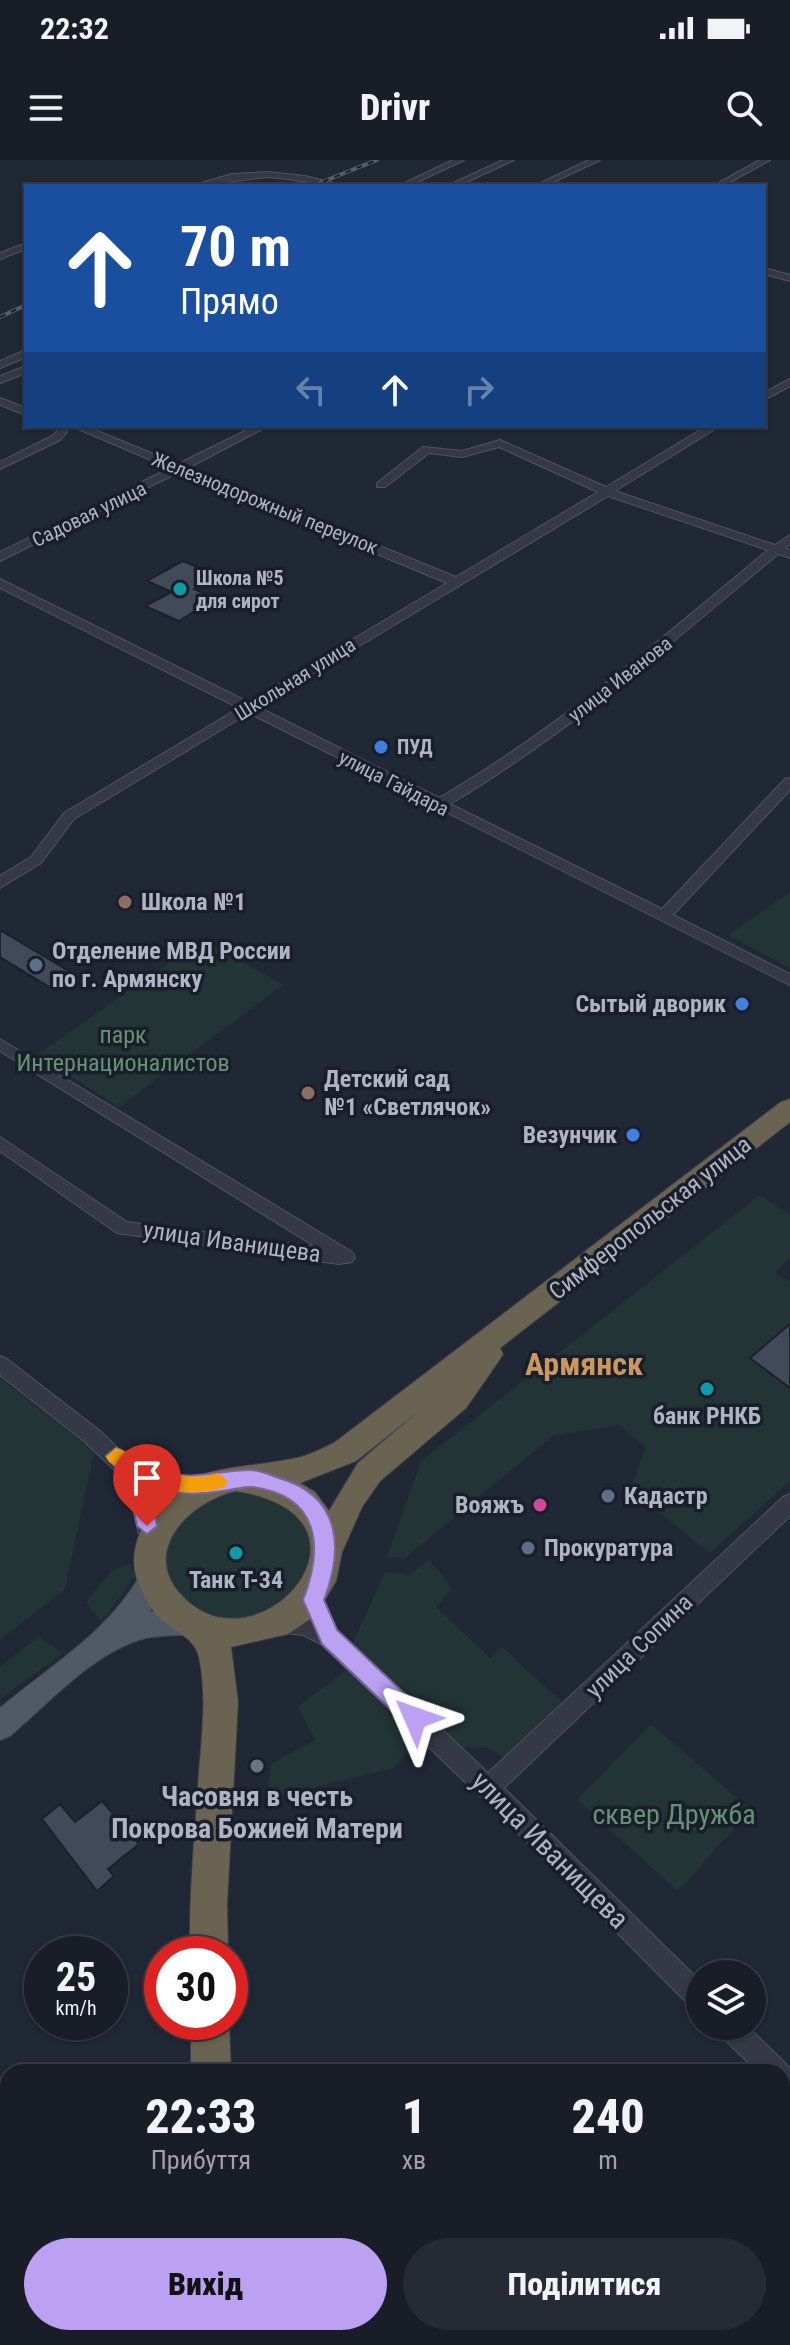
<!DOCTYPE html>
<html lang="uk">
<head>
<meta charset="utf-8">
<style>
	body { margin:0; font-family:"Roboto Condensed",sans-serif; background:#252a34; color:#f1f3f6; height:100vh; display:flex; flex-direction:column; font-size:30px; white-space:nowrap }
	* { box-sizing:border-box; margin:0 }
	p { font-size:26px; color:#9fa2a8 }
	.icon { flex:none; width:44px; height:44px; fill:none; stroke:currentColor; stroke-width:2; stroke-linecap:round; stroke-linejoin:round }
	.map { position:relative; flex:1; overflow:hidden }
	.sheet { position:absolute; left:0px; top:1904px; width:790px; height:282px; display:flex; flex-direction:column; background:#181d28; border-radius:24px 24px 0 0; box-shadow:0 2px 6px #0004,0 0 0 2px #363b45 }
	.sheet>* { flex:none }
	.guide { position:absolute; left:24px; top:24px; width:742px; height:244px; border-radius:0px; box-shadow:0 2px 6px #0004,0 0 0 2px #363b45; background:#1a4fa0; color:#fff; overflow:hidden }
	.buttons { position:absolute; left:686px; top:1800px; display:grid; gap:16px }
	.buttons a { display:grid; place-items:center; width:80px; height:80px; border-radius:50%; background:#181d28; box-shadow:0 2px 6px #0004,0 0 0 2px #363b45; font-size:40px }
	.speed { position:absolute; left:24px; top:1776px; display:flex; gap:16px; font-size:40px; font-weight:700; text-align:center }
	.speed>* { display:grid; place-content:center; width:104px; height:104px; border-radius:50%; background:#181d28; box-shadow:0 2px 6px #0004,0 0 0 2px #363b45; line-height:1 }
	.speed small { font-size:20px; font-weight:400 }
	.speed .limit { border:12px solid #d22; background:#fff; color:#111 }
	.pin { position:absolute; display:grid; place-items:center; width:68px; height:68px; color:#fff; margin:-82px -34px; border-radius:50% 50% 50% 0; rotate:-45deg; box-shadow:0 0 8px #0007 }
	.pin .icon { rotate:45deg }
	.me { position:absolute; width:88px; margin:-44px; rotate:313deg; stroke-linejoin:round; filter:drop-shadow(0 0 6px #0008) }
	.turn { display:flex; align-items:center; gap:28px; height:168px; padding:0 24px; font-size:36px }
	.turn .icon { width:104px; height:104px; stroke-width:2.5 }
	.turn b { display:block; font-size:56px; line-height:68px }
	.lanes { display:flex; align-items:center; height:76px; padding:0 24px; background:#0003; justify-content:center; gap:40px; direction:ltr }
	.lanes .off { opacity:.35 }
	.eta { display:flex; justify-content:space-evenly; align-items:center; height:136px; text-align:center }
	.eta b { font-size:48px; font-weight:800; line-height:56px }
	.button { display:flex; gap:16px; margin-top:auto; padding:16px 24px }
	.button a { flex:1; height:92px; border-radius:48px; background:#bca0f2; color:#111; font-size:32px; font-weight:800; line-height:92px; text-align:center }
	.button a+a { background:#252a34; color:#f1f3f6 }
	.status { display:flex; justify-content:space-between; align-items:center; height:56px; padding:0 40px; background:#181d28; direction:ltr }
	.status svg { height:22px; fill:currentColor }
	header { display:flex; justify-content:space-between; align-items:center; height:104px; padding:0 24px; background:#181d28; font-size:36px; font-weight:800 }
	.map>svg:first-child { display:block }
</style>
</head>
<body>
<div class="status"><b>22:32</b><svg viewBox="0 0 49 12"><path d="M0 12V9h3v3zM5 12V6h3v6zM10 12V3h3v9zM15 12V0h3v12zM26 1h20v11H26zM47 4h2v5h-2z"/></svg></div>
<header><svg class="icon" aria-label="menu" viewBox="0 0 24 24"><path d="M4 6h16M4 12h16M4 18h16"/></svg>Drivr<svg class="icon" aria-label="search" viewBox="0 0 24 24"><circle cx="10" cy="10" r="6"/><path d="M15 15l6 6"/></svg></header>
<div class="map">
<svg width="790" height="2185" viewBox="0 0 790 2185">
	<rect width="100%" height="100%" fill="#202735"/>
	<g fill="#233437">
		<polygon points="790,732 790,808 728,775"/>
		<polygon points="203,779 283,825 119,947 37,895"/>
		<polygon points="760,1035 790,1055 790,1098 775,1112 790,1122 790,1321 710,1393 630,1329 646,1287 619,1265 554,1275 405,1398 387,1397 421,1301"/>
		<polygon points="0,1218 94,1292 65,1429 0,1480"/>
		<polygon points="247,1330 270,1334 306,1360 315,1401 291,1441 244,1461 218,1460 177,1436 166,1416 163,1395 182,1355 223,1332"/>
		<polygon points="429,1399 452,1429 436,1447 490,1498 502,1487 565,1545 506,1598 487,1588 459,1587 352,1485 385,1412 410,1415"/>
		<polygon points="130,1404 135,1416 101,1462 86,1442 112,1410"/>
		<polygon points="38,1477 63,1493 0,1539 0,1507"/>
		<polygon points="346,1510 418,1580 394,1608 266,1639 271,1604 315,1580 298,1547"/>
		<polygon points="651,1564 751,1650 678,1731 577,1640"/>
	</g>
	<g fill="#424a59" stroke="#1b212c" stroke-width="2">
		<polygon points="183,401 218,416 194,429 216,438 179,461 145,446 172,432 147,421"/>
		<polygon points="0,770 72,813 51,828 0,797"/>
		<polygon points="790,1164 790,1228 750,1198"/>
		<polygon points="102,1641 139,1684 108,1709 114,1716 97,1731 42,1659 60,1644 75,1662"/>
	</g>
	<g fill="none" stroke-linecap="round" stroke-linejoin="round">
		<g stroke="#4e5460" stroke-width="2">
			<g id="minor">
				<polygon points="453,0 464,0 409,26 398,26"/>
				<polygon points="503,0 514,0 458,26 447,26"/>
				<polygon points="589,0 600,0 545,26 534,26"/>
				<polygon points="760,0 770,0 723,26 713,26"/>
				<polygon points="268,12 305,16 346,26 268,17 191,26 232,14"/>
				<polygon points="26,83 26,89 0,99 0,93"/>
				<polygon points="764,108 790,115 790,121 764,114"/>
				<polygon points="26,190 26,197 0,208 0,201"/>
				<polygon points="26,206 26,213 0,223 0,216"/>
				<polygon points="790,219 790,226 764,240 764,233"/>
				<polygon points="0,238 26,248 26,255 0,245"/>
				<polygon points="56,266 66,266 67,272 60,280 0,309 0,302 52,276 57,271"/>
				<path d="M 71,266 L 85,266 L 178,304 L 255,266 L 268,266 L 188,308 L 456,417 L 598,332 L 499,287 L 462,297 L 429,293 L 385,327 L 377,327 L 377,323 L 423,287 L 462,291 L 500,280 L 606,327 L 707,266 L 720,266 L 615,331 L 775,385 L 790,375 L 790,384 L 785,388 L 790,390 L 790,398 L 778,394 C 672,482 569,573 450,644 L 662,749 L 785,619 L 790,618 L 790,630 L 673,755 L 790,814 L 790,825 L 249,553 L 74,659 L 41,703 L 0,728 L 0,716 L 31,697 L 64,653 L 239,548 L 0,428 L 0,419 L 248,542 L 447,423 L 179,312 L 0,401 L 0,392 L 170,308 ZM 608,336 L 768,390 C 662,478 559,568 439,638 L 258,547 Z"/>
				<polygon points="0,879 352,1092 355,1097 352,1102 339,1104 117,1073 0,991 0,977 127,1062 316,1087 0,891"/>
				<polygon points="0,1196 7,1199 100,1271 127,1297 136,1298 163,1313 212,1319 215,1325 212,1331 205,1333 160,1329 148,1324 159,1383 156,1389 149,1392 142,1389 128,1323 86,1283 0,1215"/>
				<polygon points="790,1334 790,1356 504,1628 700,1821 700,1850 691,1847 512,1667 321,1484 303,1475 268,1471 265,1464 268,1457 276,1454 304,1456 337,1470 488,1613 783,1337"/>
				<polygon points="717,1866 747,1866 785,1903 790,1909 790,1939 782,1935 782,1912 758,1912 720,1875"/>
			</g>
		</g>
		<g stroke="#3d434f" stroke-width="2">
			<path id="major" d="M 153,1407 L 163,1410 L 167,1419 L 150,1452 L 190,1449 L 200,1453 L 204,1462 L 200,1471 C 181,1478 159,1473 139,1480 C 90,1496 49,1543 10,1576 L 0,1580 L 0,1548 C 51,1505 112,1470 143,1410 Z"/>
		</g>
		<g stroke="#3b414d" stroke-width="2">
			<g id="highway">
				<path d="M 790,939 L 790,962 L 500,1188 L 503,1194 L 498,1202 L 466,1248 L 380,1321 L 362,1347 L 342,1392 L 336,1421 L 315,1456 L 288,1474 L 231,1487 L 238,1542 L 227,1744 L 228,1794 L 190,1794 C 189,1733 195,1673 199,1612 C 202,1574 207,1535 199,1497 C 195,1478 175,1472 162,1460 C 150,1449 142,1434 137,1419 C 131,1401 135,1383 143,1366 C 176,1299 240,1312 301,1297 C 312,1294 323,1288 334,1283 L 781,942 ZM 419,1251 L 358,1303 L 329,1351 L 315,1332 L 300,1323 L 356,1301 ZM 236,1331 C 397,1357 259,1517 182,1436 C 139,1391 190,1341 236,1331 Z"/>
				<polygon points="191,1862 229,1862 231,1912 191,1912"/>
				<polygon points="199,2178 243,2178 244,2185 200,2185"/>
			</g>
		</g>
		<use href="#minor" fill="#343945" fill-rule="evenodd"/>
		<use href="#major" fill="#515866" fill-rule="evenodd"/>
		<use href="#highway" fill="#6b6351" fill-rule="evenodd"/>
		<g stroke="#565d6c" stroke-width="4">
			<g id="rail">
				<polyline points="312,26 377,0"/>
				<polyline points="0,157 26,145"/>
			</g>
		</g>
		<use href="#rail" stroke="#191f2a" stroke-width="2" stroke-dasharray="6" stroke-linecap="butt"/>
	</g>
	<path fill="#bca0f2" stroke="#7a689d" stroke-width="2" d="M 116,1288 C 133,1294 148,1308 165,1313 C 195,1320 221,1310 250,1310 C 259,1310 270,1315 279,1318 C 341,1336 344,1388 324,1440 L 337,1470 L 423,1551 L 427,1558 L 423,1565 L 415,1568 L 407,1565 L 322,1484 L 303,1440 C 323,1389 321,1336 253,1327 C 244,1326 232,1330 222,1331 C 200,1335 169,1335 149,1324 L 157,1366 L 147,1374 L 137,1366 L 128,1323 L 106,1296 Z"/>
	<path fill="#f59e0b" d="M 116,1288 C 152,1301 176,1326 218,1313 L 228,1321 L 225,1327 C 182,1342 146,1323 109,1302 L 106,1297 Z"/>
	<g fill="#0f9aa8" stroke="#191f2a" stroke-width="3">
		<circle cx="180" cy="429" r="8"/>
		<circle cx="707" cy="1229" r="8"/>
		<circle cx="236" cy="1393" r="8"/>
	</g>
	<g fill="#3f7fe0" stroke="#191f2a" stroke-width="3">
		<circle cx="381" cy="587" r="8"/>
		<circle cx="742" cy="844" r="8"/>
		<circle cx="633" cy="975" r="8"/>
	</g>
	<g fill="#8d6e63" stroke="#191f2a" stroke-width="3">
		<circle cx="125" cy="742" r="8"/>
		<circle cx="308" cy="933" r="8"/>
	</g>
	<g fill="#5c6f8a" stroke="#191f2a" stroke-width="3">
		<circle cx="36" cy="805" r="8"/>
		<circle cx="608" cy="1336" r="8"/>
		<circle cx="528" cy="1388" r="8"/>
	</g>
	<circle fill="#d1479c" stroke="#191f2a" stroke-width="3" cx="540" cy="1345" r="8"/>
	<circle fill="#6b7280" stroke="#191f2a" stroke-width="3" cx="257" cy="1606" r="8"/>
	<g text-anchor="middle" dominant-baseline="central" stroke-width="7" stroke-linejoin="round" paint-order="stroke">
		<g font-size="20" fill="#aeb4c2" stroke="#191f2a">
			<text transform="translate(265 343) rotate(22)">Железнодорожный переулок</text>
			<text transform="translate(89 354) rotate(-26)">Садовая улица</text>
			<text transform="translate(295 519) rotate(-32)">Школьная улица</text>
			<text transform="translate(620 519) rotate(-38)">улица Иванова</text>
			<text transform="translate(394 623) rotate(27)">улица Гайдара</text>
		</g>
		<g font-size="20" font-weight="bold" fill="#aeb4c2" stroke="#191f2a" text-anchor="start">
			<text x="196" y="418">Школа №5<tspan x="196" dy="23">для сирот</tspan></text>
			<text x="397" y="587">ПУД</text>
		</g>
		<g font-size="24" font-weight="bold" fill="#aeb4c2" stroke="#191f2a" text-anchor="start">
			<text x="141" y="742">Школа №1</text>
			<text x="52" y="791">Отделение МВД России<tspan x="52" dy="28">по г. Армянску</tspan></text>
			<text x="726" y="844" text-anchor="end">Сытый дворик</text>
			<text x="324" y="919">Детский сад<tspan x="324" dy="28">№1 «Светлячок»</tspan></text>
			<text x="617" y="975" text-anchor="end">Везунчик</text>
			<text x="707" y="1256" text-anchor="middle">банк РНКБ</text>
			<text x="624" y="1336">Кадастр</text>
			<text x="524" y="1345" text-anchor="end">Вояжъ</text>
			<text x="544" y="1388">Прокуратура</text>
			<text x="236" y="1420" text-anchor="middle">Танк Т-34</text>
		</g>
		<g font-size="24" fill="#679174" stroke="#191f2a">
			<text x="123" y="875">парк<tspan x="123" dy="28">Интернационалистов</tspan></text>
		</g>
		<g font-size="24" fill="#aeb4c2" stroke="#191f2a">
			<text transform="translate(650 1058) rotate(-38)">Симферопольская улица</text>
			<text transform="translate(232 1082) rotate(8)">улица Иванищева</text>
			<text transform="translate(639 1486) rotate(-44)">улица Сопина</text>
		</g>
		<g font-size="28" font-weight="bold" fill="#aeb4c2" stroke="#191f2a">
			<text x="257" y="1636">Часовня в честь<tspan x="257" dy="32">Покрова Божией Матери</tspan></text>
		</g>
		<g font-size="28" fill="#679174" stroke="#191f2a">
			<text x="674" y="1654">сквер Дружба</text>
		</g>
		<g font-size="28" fill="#aeb4c2" stroke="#191f2a">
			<text transform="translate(550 1690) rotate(45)">улица Иванищева</text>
		</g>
		<g font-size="32" font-weight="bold" fill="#cc975f" stroke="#191f2a">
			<text x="584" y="1204">Армянск</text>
		</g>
	</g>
</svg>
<div class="buttons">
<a><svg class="icon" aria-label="layers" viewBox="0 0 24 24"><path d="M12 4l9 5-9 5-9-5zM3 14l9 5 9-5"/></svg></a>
</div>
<div class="speed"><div>25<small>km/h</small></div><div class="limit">30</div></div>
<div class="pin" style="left:147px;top:1366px;background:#d93025"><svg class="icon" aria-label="arrive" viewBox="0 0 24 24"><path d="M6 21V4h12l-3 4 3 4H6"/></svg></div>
<svg class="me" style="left:415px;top:1558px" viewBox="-20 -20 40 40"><path d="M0-17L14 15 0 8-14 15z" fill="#bca0f2" stroke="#fff" stroke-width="4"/></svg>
<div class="guide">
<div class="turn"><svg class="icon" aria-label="ahead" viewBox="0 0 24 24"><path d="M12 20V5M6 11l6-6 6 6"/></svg><div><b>70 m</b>Прямо</div></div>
<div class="lanes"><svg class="icon off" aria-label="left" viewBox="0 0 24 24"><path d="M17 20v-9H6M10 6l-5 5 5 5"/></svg><svg class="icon" aria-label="ahead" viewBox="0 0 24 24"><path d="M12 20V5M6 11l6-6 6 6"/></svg><svg class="icon off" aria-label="right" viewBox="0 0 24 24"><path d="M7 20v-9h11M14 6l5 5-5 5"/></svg></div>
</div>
<section class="sheet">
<div class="eta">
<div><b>22:33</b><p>Прибуття</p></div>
<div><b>1</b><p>хв</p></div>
<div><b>240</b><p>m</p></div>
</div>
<div class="button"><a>Вихід</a><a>Поділитися</a></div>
</section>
</div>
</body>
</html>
